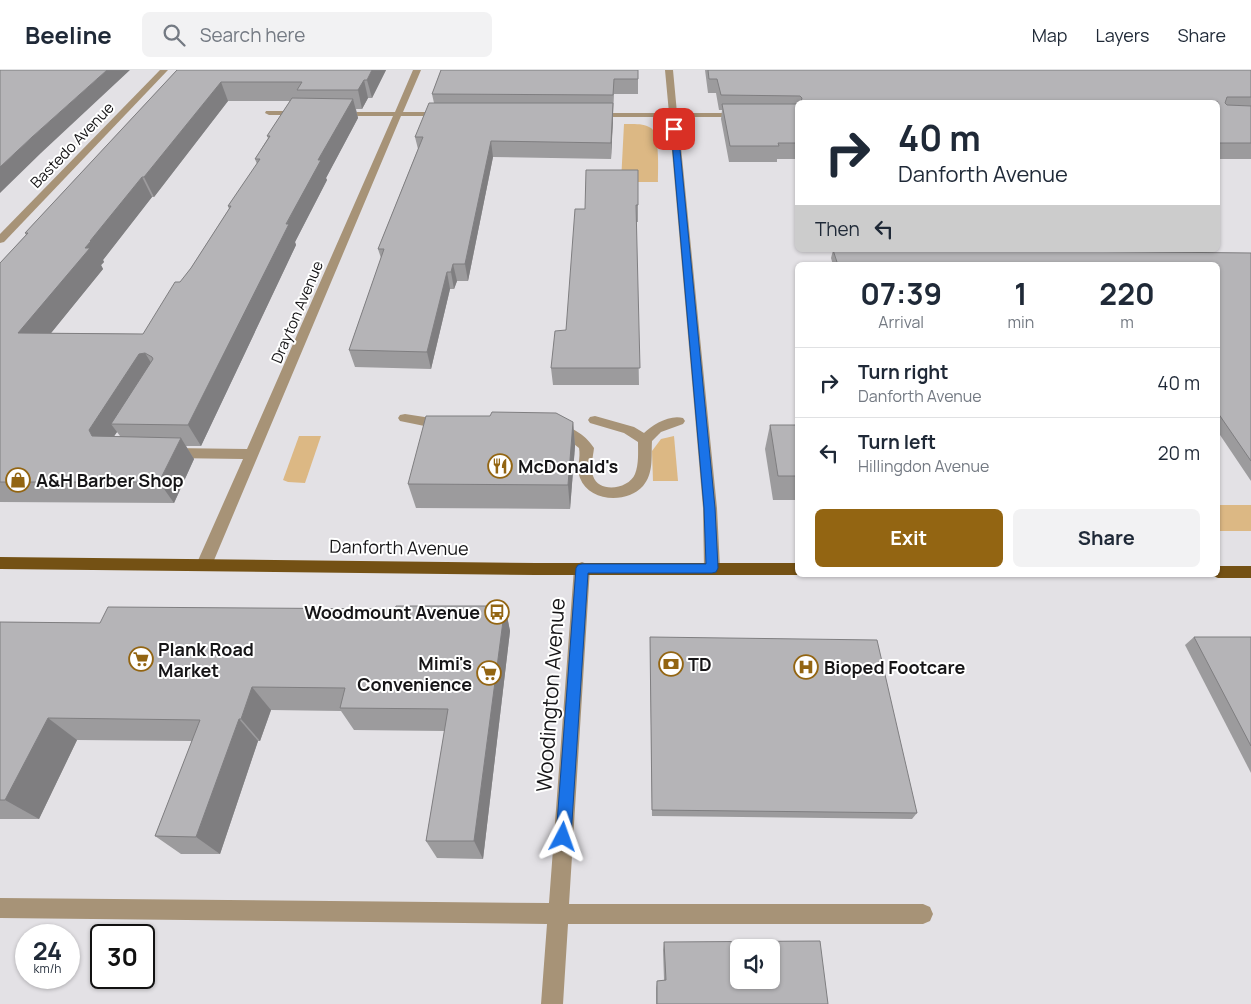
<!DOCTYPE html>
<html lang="en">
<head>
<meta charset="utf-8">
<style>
	body { margin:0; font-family:Manrope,sans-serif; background:#f2f2f3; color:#1f2937; height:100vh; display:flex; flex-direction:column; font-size:19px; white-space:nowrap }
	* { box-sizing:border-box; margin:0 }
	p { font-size:16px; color:#747a83 }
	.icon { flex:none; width:28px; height:28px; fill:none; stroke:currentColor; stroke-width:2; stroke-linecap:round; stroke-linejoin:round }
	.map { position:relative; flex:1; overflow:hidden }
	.details { position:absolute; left:795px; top:192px; width:425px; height:315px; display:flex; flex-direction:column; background:#fff; border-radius:8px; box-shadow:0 1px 4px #0004 }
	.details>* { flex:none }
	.guide { position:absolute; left:795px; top:30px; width:425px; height:152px; border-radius:8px; box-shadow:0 1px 4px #0004; background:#fff; color:#1f2937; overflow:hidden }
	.tools { position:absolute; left:730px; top:869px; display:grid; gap:10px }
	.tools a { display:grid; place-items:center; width:50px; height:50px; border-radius:8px; background:#fff; box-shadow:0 1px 4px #0004; font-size:25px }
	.speed { position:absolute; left:15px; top:854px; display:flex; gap:10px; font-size:25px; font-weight:700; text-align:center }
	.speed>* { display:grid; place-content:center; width:65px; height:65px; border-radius:50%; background:#fff; box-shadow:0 1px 4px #0004; line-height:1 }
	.speed small { font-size:12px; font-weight:400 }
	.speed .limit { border:2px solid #111; border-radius:8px; background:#fff; color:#111 }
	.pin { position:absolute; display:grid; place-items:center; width:42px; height:42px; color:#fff; margin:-21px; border-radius:10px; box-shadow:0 2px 8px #0006 }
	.me { position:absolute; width:55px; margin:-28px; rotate:4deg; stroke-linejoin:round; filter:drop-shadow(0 0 4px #0008) }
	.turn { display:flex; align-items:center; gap:18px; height:105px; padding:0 20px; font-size:22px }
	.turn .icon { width:65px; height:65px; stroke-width:2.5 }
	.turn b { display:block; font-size:35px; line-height:42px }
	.then { display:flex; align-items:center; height:48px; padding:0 20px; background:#0003; gap:10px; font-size:19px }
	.eta { display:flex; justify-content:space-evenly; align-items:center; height:85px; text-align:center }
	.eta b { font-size:30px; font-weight:700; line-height:35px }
	.primary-button { display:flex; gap:10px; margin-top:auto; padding:10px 20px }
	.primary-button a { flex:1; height:58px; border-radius:8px; background:#936512; color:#fff; font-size:20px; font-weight:700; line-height:58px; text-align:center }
	.primary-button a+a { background:#f2f2f3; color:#1f2937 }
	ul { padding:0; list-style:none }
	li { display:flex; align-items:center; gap:15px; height:70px; padding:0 20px; border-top:1px solid #e0e1e3 }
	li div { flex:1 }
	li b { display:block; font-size:19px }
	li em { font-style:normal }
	header { display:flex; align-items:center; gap:30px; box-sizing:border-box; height:70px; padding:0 25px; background:#fff; border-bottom:1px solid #e0e1e3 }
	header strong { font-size:24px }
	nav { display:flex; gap:28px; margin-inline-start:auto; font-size:18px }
	.search { width:350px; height:45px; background:#f2f2f3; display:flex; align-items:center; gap:12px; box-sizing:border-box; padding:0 18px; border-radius:8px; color:#747a83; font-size:19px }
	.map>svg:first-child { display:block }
</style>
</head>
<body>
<header>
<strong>Beeline</strong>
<div class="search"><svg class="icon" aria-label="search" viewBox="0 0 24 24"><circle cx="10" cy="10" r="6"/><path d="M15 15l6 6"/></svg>Search here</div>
<nav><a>Map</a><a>Layers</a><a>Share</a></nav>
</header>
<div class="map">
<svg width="1251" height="934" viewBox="0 0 1251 934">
	<rect width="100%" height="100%" fill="#e3e1e5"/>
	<g fill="#dcb884">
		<path d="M 624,54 C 633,54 644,53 651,58 C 660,64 658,101 658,112 L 621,112 Z"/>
		<polygon points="299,366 321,366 305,413 288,412 283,410"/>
		<polygon points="674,366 678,411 653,411 652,381 661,369"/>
		<rect x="1218" y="435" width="33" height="26"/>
	</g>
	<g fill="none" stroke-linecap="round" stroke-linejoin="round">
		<g fill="#a79377" fill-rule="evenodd">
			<polygon points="160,0 168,0 4,172 0,173 0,164"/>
			<polygon points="413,0 421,0 403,42 444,42 448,44 444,46 401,46 212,495 209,499 204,501 199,499 196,495 243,389 171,388 166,386 164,383 166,380 171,378 247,379 393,46 337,46 333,44 337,42 395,42"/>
			<polygon points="665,0 673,0 677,43 741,43 745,45 741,47 678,47 717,438 720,498 717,502 712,504 707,502 704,498 703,438 669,47 594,47 590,45 594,43 669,43"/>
			<polygon points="266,41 301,41 305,43 301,45 269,45 265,43"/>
			<polygon points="405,344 444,350 449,352 451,355 449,358 444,360 400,351 398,348 400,345"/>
			<path d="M 595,346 L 634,357 L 644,363 C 652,355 670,344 683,348 L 685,351 L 683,354 L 661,362 L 652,371 C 651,387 654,403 643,416 C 627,434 589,432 580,408 C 576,399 581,388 579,378 L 565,367 L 551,363 L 549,360 L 551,357 C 568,352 586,365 594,378 C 593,387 590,398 593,406 C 599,424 629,419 635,404 C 639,394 638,382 638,372 L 624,363 L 590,353 L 588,350 L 590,347 Z"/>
			<polygon points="582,492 587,494 590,498 569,834 923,834 930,837 933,844 930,851 923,854 568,854 563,934 541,934 547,854 0,848 0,828 549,833 574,498 577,494"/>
		</g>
		<g fill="#745114" fill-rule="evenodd">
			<polygon points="0,487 536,493 798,493 799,505 536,505 0,499"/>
			<polygon points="1218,496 1251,496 1251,508 1218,508 1213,506 1212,505 1218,505"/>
		</g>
	</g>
	<g fill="#9c9b9d" fill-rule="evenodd">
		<path d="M 177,0 L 386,0 L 372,28 L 368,28 L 362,39 L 356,39 L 358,48 L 326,108 L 327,110 L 295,172 L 296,175 L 201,376 L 186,376 L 194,389 L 174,433 L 0,432 L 0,193 L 26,165 L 25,163 ZM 228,31 L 290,31 L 267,66 L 268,68 L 255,89 L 257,94 L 228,136 L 229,139 L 191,198 L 143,264 L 51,263 L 103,199 L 101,195 L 104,192 L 103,190 L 152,127 L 154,127 ZM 117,362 L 120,366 L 114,366 Z"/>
		<polygon points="441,0 638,9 638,24 614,24 611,89 493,87 468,211 457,211 454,219 450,219 431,299 355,297 349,280 381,188 378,179 418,79 415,67 434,33 432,24"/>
		<polygon points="705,0 1251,0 1251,89 1218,89 1218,32 798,32 798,89 777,89 777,92 729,92 721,49 722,40 719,40 716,23 708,23"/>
		<polygon points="638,100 638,152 636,152 639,315 553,315 551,298 566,260 585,139"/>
		<polygon points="833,180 954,180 1251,183 1251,411 1218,362 1218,195 833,195 831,188"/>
		<polygon points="573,352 575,376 570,439 416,438 408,414"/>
		<polygon points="770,355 798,355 798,430 773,430 765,379"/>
		<polygon points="505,536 510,561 483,789 437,788 426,771 445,661 354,660 341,641 271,640 260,671 258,671 220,784 181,784 155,766 192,671 77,670 39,749 0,749 0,552 100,553 395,539"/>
		<polygon points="650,567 917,743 912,749 652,746"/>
		<polygon points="1194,567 1251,567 1251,703 1185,575"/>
		<polygon points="664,872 828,934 656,934 656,918 657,911 664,910 663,880"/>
	</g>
	<g fill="#7f7e80">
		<polygon points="107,0 130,0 41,83 0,123 0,97 32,67"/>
		<polygon points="372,0 386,0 372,28 367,10"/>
		<polygon points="364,10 368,28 362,39 358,20"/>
		<polygon points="221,12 228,31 154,127 144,107"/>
		<polygon points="353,29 358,48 326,108 327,110 295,172 296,175 201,376 188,355 318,90"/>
		<polygon points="613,33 613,49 611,89 611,73"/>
		<polygon points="491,71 493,87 468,211 465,194"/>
		<polygon points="142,107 152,127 103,190 104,192 101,195 103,199 34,284 18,263 85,178 90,171"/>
		<polygon points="453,194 457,211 454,219 451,202"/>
		<polygon points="447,202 450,219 431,299 427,282"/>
		<polygon points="145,283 158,304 111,354 117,362 104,381 92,366 89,360 139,284"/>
		<polygon points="573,352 575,376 570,439 568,415"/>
		<polygon points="181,368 194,389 174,433 159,412"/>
		<polygon points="505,536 510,561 483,789 474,771"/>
		<polygon points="252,617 271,640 260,671 241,649"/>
		<polygon points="48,648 77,670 39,749 5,730"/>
		<polygon points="239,649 258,671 220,784 196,767"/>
	</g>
	<g fill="#b5b4b7" stroke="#7f7e80" fill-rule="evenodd">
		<polygon points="0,0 107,0 32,67 0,97"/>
		<polygon points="177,0 372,0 367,10 364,10 358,20 297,20 302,12 221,12 144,107 142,107 90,171 91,171 85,178 90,178 18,263 143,264 175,212 180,212 191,198 231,136 228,136 260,89 255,89 270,66 267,66 292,28 353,29 318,90 321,90 286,154 289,154 188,355 111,354 153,289 152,287 145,283 139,284 89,360 92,366 181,368 159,412 0,412 0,193 28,163 25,163"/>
		<polygon points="441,0 638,0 638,9 614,9 613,25 432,24"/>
		<polygon points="708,0 1251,0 1251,27 1227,27 1225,33 1227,35 1251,36 1251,73 1218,73 1218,32 801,32 802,28 800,26 721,25 717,9 709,9"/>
		<polygon points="429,33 613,33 611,73 491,71 465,194 453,194 451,202 447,202 427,282 349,280 384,179 378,179 423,67 415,67"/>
		<polygon points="722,34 798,34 798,73 778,73 779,76 730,76"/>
		<polygon points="586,100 638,100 638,135 636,135 640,298 551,298 555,261 566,260 575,139 585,139"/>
		<polygon points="833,180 954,180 1251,183 1251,391 1218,343 1218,195 838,195"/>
		<polygon points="492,342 556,343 573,352 568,415 408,414 426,346 490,346"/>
		<polygon points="770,355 798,355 798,406 778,406"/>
		<polygon points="396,536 505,536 474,771 426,771 448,639 340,638 345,618 252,617 241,649 239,649 196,767 155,766 200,650 48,648 5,730 0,730 0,552 100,553 108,537 395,539"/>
		<polygon points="650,567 877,570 917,743 652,740"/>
		<polygon points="1194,567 1251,567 1251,676"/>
		<path d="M 820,871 L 828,934 L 657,934 L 657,911 L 666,910 L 664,872 ZM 739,878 L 771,878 L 771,910 L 739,910 Z"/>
	</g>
	<polygon fill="#1a73e8" stroke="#114b97" points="674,57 678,59 715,438 718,498 716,502 712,503 588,503 571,767 569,772 563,774 558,772 556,767 576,498 578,495 582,494 706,494 704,438 671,59"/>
	<defs>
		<g id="restaurant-ring" transform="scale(1.25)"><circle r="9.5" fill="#fff" stroke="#936512" stroke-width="1.5"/><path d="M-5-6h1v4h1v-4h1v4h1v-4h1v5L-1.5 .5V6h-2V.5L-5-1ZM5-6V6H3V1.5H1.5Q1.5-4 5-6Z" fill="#936512"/></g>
		<g id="shop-ring" transform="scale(1.25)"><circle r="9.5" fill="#fff" stroke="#936512" stroke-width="1.5"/><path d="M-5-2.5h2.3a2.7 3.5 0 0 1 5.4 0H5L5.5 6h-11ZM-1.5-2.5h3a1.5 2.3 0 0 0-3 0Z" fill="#936512"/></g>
		<g id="bus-ring" transform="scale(1.25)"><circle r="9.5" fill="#fff" stroke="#936512" stroke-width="1.5"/><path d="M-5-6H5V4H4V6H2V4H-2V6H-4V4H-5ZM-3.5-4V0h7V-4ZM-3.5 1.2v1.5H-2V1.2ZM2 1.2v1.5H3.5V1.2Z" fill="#936512"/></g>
		<g id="supermarket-ring" transform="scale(1.25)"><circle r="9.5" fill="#fff" stroke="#936512" stroke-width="1.5"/><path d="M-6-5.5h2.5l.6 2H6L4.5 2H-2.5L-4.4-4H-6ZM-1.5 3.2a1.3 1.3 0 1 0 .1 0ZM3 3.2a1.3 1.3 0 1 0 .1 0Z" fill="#936512"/></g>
		<g id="bank-ring" transform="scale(1.25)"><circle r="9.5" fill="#fff" stroke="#936512" stroke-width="1.5"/><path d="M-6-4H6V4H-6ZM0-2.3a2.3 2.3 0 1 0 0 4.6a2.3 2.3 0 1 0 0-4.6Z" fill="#936512"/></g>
		<g id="hospital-ring" transform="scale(1.25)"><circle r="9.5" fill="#fff" stroke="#936512" stroke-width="1.5"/><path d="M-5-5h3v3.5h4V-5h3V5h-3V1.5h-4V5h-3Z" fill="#936512"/></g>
	</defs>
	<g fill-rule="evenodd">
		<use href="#restaurant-ring" x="500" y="396"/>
		<use href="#shop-ring" x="18" y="410"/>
		<use href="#bus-ring" x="497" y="542"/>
		<use href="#supermarket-ring" x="141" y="589"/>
		<use href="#bank-ring" x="671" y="594"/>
		<use href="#hospital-ring" x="806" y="597"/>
		<use href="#supermarket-ring" x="489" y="603"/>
	</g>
	<g text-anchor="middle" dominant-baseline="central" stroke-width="4" stroke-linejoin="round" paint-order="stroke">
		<g font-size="15" fill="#161517" stroke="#fff">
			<text transform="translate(72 75) rotate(-46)">Bastedo Avenue</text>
			<text transform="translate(297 242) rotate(-67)">Drayton Avenue</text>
		</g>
		<g font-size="18" font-weight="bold" fill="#161517" stroke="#fff" text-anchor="start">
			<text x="518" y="396">McDonald's</text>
			<text x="36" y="410">A&amp;H Barber Shop</text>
			<text x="480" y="542" text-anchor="end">Woodmount Avenue</text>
			<text x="158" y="579">Plank Road<tspan x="158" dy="21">Market</tspan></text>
			<text x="472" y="593" text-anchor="end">Mimi's<tspan x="472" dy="21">Convenience</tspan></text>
			<text x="688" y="594">TD</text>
			<text x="824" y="597">Bioped Footcare</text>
		</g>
		<g font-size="18" fill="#161517" stroke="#fff">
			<text transform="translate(399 477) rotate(1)">Danforth Avenue</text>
		</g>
		<g font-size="21" fill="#161517" stroke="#fff">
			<text transform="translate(550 625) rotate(-86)">Woodington Avenue</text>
		</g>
	</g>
</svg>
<div class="tools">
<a><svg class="icon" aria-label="sound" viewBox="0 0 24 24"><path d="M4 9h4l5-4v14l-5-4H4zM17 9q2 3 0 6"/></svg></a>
</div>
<div class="speed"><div>24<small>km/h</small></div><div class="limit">30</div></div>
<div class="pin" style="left:674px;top:59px;background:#d93025"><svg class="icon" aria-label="arrive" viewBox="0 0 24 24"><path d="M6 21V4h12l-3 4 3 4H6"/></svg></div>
<svg class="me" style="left:563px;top:767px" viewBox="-20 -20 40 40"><path d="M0-17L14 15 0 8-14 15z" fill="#1a73e8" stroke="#fff" stroke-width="4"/></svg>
<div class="guide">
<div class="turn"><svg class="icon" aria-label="right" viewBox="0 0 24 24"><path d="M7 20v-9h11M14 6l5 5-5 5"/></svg><div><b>40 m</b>Danforth Avenue</div></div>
<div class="then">Then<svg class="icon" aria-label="left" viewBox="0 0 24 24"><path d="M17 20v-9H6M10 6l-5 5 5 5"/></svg></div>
</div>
<section class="details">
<div class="eta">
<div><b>07:39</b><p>Arrival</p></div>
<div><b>1</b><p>min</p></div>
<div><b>220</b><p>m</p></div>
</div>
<ul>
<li><svg class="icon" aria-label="right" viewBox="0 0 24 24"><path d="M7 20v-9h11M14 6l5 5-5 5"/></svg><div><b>Turn right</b><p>Danforth Avenue</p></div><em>40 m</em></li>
<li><svg class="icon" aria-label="left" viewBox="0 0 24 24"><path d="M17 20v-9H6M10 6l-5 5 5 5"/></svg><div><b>Turn left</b><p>Hillingdon Avenue</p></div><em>20 m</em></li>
</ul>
<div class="primary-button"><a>Exit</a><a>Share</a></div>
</section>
</div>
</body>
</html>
